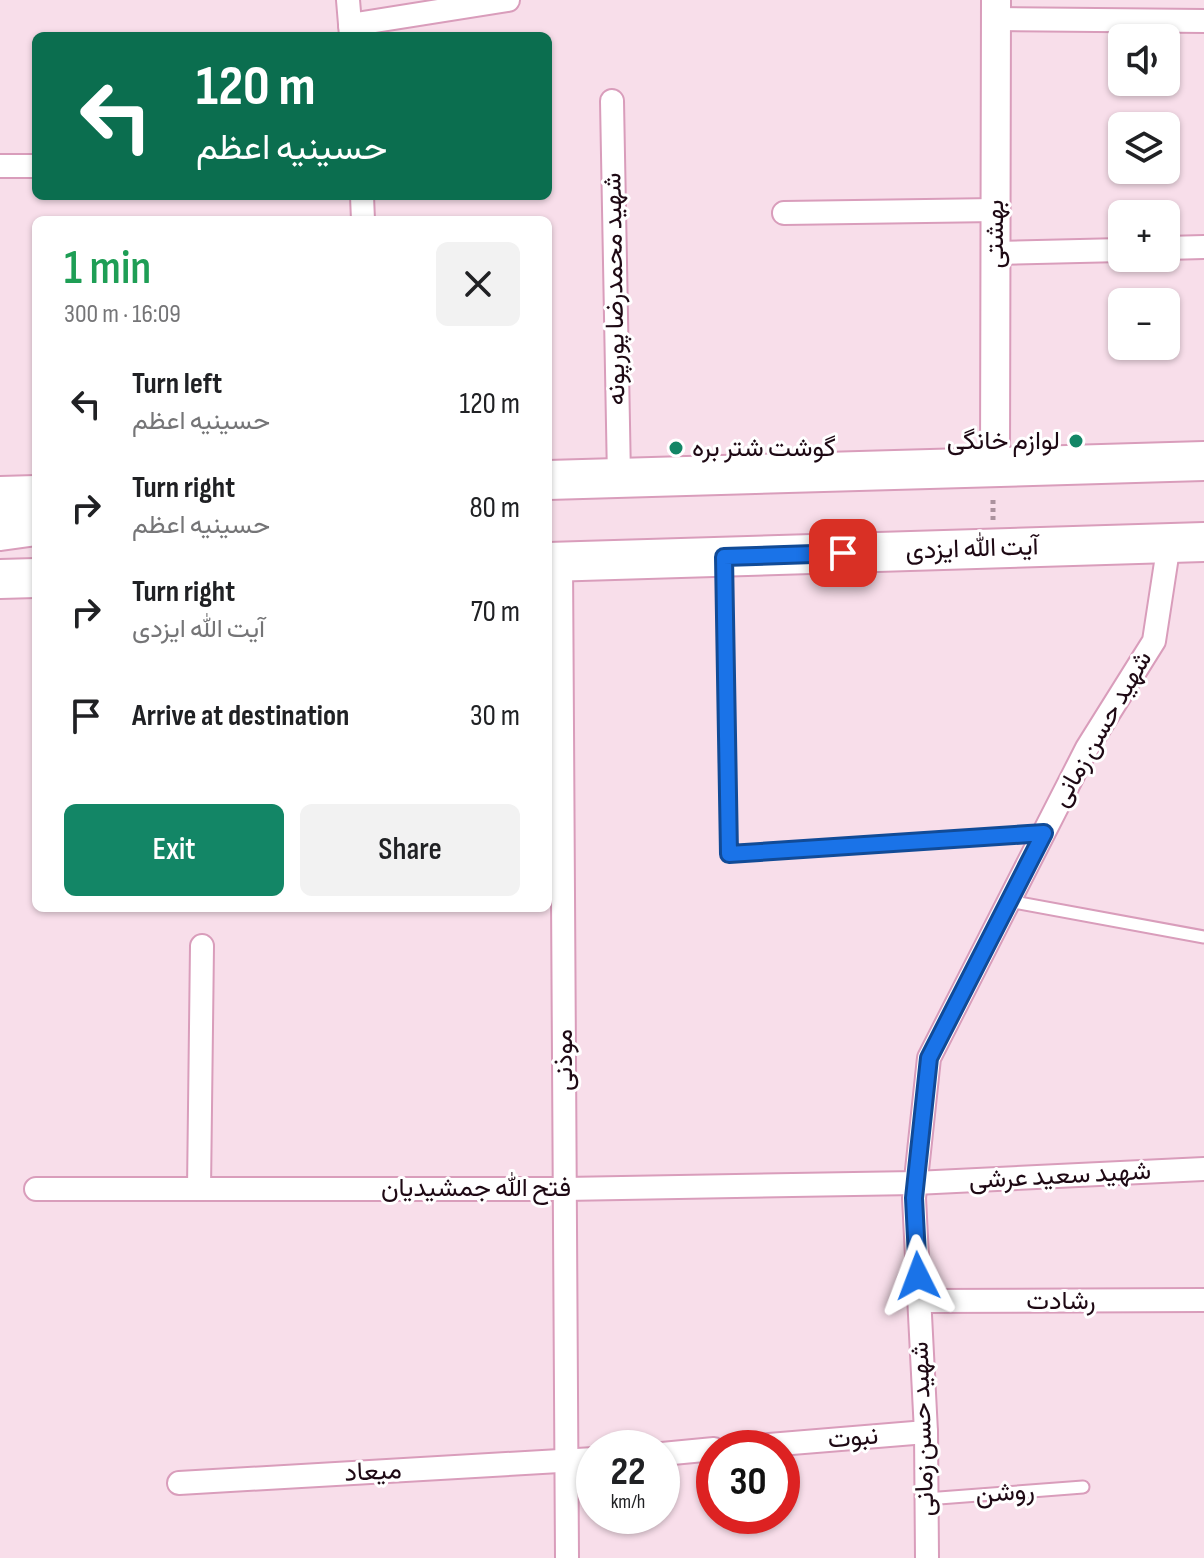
<!DOCTYPE html>
<html lang="en">
<head>
<meta charset="utf-8">
<style>
	body { margin:0; font-family:"Sofia Sans Condensed",Vazirmatn,sans-serif; background:#f2f2f2; color:#202124; height:100vh; display:flex; flex-direction:column; font-size:30px; white-space:nowrap }
	* { box-sizing:border-box; margin:0 }
	p { font-size:26px; color:#757577 }
	.icon { flex:none; width:44px; height:44px; fill:none; stroke:currentColor; stroke-width:2; stroke-linecap:round; stroke-linejoin:round }
	.map { position:relative; flex:1; overflow:hidden }
	.side { position:absolute; left:32px; top:216px; width:520px; height:696px; display:flex; flex-direction:column; background:#fff; border-radius:12px; box-shadow:0 2px 6px #0004 }
	.side>* { flex:none }
	.guide { position:absolute; left:32px; top:32px; width:520px; height:168px; border-radius:12px; box-shadow:0 2px 6px #0004; background:#0b6e4f; color:#fff; overflow:hidden }
	.fabs { position:absolute; left:1108px; top:24px; display:grid; gap:16px }
	.fabs a { display:grid; place-items:center; width:72px; height:72px; border-radius:12px; background:#fff; box-shadow:0 2px 6px #0004; font-size:40px }
	.speed { position:absolute; left:576px; top:1430px; display:flex; gap:16px; font-size:40px; font-weight:700; text-align:center }
	.speed>* { display:grid; place-content:center; width:104px; height:104px; border-radius:50%; background:#fff; box-shadow:0 2px 6px #0004; line-height:1 }
	.speed small { font-size:20px; font-weight:400 }
	.speed .limit { border:12px solid #d22; background:#fff; color:#111 }
	.pin { position:absolute; display:grid; place-items:center; width:68px; height:68px; color:#fff; margin:-34px; border-radius:16px; box-shadow:0 4px 12px #0006 }
	.me { position:absolute; width:88px; margin:-44px; rotate:357deg; stroke-linejoin:round; filter:drop-shadow(0 0 6px #0008) }
	.turn { display:flex; align-items:center; gap:28px; height:168px; padding:0 32px; font-size:36px }
	.turn .icon { width:104px; height:104px; stroke-width:2.5 }
	.turn b { display:block; font-size:56px; line-height:68px }
	.round { display:grid; place-items:center; flex:none; width:84px; height:84px; border-radius:12px; background:#f2f2f2 }
	.summary { display:flex; align-items:center; justify-content:space-between; height:136px; padding:0 32px }
	h1 { font-size:48px; font-weight:600; line-height:60px; color:#1e9e55 }
	.primary-button { display:flex; gap:16px; margin-top:auto; padding:16px 32px }
	.primary-button a { flex:1; height:92px; border-radius:12px; background:#138666; color:#fff; font-size:32px; font-weight:600; line-height:92px; text-align:center }
	.primary-button a+a { background:#f2f2f2; color:#202124 }
	ul { padding:0; list-style:none }
	li { display:flex; align-items:center; gap:24px; height:104px; padding:0 32px }
	li div { flex:1 }
	li b { display:block; font-size:30px }
	li em { font-style:normal }
	.map>svg:first-child { display:block }
</style>
</head>
<body>
<div class="map">
<svg width="1204" height="1558" viewBox="0 0 1204 1558">
	<rect width="100%" height="100%" fill="#f8deea"/>
	<g fill="none" stroke-linecap="round" stroke-linejoin="round">
		<g stroke="#d99dbb" stroke-width="15">
			<g id="service">
				<polyline points="724,561 729,854 1044,833"/>
				<polyline points="1009,901 1204,937"/>
				<polyline points="926,1499 1083,1487"/>
			</g>
		</g>
		<g stroke="#d99dbb" stroke-width="26">
			<g id="minor">
				<polyline points="348,0 351,36"/>
				<polyline points="996,19 1204,21"/>
				<polyline points="350,25 508,0"/>
				<polyline points="612,101 619,478"/>
				<polyline points="0,166 36,166"/>
				<polyline points="362,196 363,220"/>
				<polyline points="784,213 996,210"/>
				<polyline points="1166,248 1204,247"/>
				<polyline points="995,253 1122,250"/>
				<polyline points="561,562 567,1558"/>
				<polyline points="36,1189 565,1189 915,1183 1204,1169"/>
				<polyline points="199,1189 202,946"/>
				<polyline points="919,1301 1204,1300"/>
				<polyline points="732,1448 926,1432"/>
				<polyline points="662,1454 714,1449"/>
				<polyline points="179,1483 594,1459"/>
				<polyline points="927,1558 926,1432 914,1198 929,1058 1087,748 1154,641 1169,543"/>
			</g>
		</g>
		<g stroke="#d99dbb" stroke-width="32">
			<polyline id="tertiary" points="995,467 996,0"/>
		</g>
		<g stroke="#d99dbb" stroke-width="42">
			<g id="trunk">
				<polyline points="548,480 1204,461"/>
				<polyline points="0,496 36,495"/>
				<polyline points="0,531 36,526"/>
				<polyline points="548,562 1204,542"/>
				<polyline points="0,579 36,578"/>
			</g>
		</g>
		<polyline stroke="#ab929e" stroke-width="5" stroke-dasharray="4 4" stroke-linecap="butt" points="993,520 993,498"/>
		<use href="#service" stroke="#fff" stroke-width="11"/>
		<use href="#minor" stroke="#fff" stroke-width="22"/>
		<use href="#tertiary" stroke="#fff" stroke-width="28"/>
		<use href="#trunk" stroke="#fff" stroke-width="38"/>
	</g>
	<g fill="none" stroke-linecap="round" stroke-linejoin="round">
		<g stroke="#114b97" stroke-width="20">
			<polyline id="route" points="843,553 724,557 729,854 1044,833 929,1058 914,1198 918,1276"/>
		</g>
		<use href="#route" stroke="#1a73e8" stroke-width="14"/>
	</g>
	<g fill="#138666" stroke="#fff" stroke-width="3">
		<circle cx="1076" cy="441" r="8"/>
		<circle cx="676" cy="448" r="8"/>
	</g>
	<g text-anchor="middle" dominant-baseline="central" stroke-width="6" stroke-linejoin="round" paint-order="stroke">
		<g font-size="26" fill="#1e0914" stroke="#fff">
			<text transform="translate(995 234) rotate(-90)">بهشتی</text>
			<text transform="translate(615 289) rotate(-91)">شهید محمدرضا پورپونه</text>
			<text transform="translate(972 549) rotate(-2)">آیت الله ایزدی</text>
			<text transform="translate(1102 729) rotate(-60)">شهید حسن زمانی</text>
			<text transform="translate(564 1060) rotate(-90)">موذنی</text>
			<text transform="translate(1060 1176) rotate(-3)">شهید سعید عرشی</text>
			<text x="476" y="1188">فتح الله جمشیدیان</text>
			<text x="1061" y="1301">رشادت</text>
			<text transform="translate(923 1429) rotate(-92)">شهید حسن زمانی</text>
			<text transform="translate(853 1438) rotate(-5)">نبوت</text>
			<text transform="translate(373 1472) rotate(-3)">میعاد</text>
			<text transform="translate(1005 1493) rotate(-4)">روشن</text>
		</g>
		<g font-size="26" fill="#1e0914" stroke="#fff" text-anchor="end">
			<text x="1060" y="441">لوازم خانگی</text>
			<text x="692" y="448" text-anchor="start">گوشت شتر بره</text>
		</g>
	</g>
</svg>
<div class="fabs">
<a><svg class="icon" aria-label="sound" viewBox="0 0 24 24"><path d="M4 9h4l5-4v14l-5-4H4zM17 9q2 3 0 6"/></svg></a>
<a><svg class="icon" aria-label="layers" viewBox="0 0 24 24"><path d="M12 4l9 5-9 5-9-5zM3 14l9 5 9-5"/></svg></a>
<a>+</a>
<a>−</a>
</div>
<div class="speed"><div>22<small>km/h</small></div><div class="limit">30</div></div>
<div class="pin" style="left:843px;top:553px;background:#d93025"><svg class="icon" aria-label="arrive" viewBox="0 0 24 24"><path d="M6 21V4h12l-3 4 3 4H6"/></svg></div>
<svg class="me" style="left:918px;top:1276px" viewBox="-20 -20 40 40"><path d="M0-17L14 15 0 8-14 15z" fill="#1a73e8" stroke="#fff" stroke-width="4"/></svg>
<div class="guide">
<div class="turn"><svg class="icon" aria-label="left" viewBox="0 0 24 24"><path d="M17 20v-9H6M10 6l-5 5 5 5"/></svg><div><b>120 m</b>حسینیه اعظم</div></div>
</div>
<section class="side">
<div class="summary"><div><h1>1 min</h1><p>300 m · 16:09</p></div><a class="round"><svg class="icon" aria-label="close" viewBox="0 0 24 24"><path d="M6 6l12 12M18 6L6 18"/></svg></a></div>
<ul>
<li><svg class="icon" aria-label="left" viewBox="0 0 24 24"><path d="M17 20v-9H6M10 6l-5 5 5 5"/></svg><div><b>Turn left</b><p>حسینیه اعظم</p></div><em>120 m</em></li>
<li><svg class="icon" aria-label="right" viewBox="0 0 24 24"><path d="M7 20v-9h11M14 6l5 5-5 5"/></svg><div><b>Turn right</b><p>حسینیه اعظم</p></div><em>80 m</em></li>
<li><svg class="icon" aria-label="right" viewBox="0 0 24 24"><path d="M7 20v-9h11M14 6l5 5-5 5"/></svg><div><b>Turn right</b><p>آیت الله ایزدی</p></div><em>70 m</em></li>
<li><svg class="icon" aria-label="arrive" viewBox="0 0 24 24"><path d="M6 21V4h12l-3 4 3 4H6"/></svg><div><b>Arrive at destination</b></div><em>30 m</em></li>
</ul>
<div class="primary-button"><a>Exit</a><a>Share</a></div>
</section>
</div>
</body>
</html>
